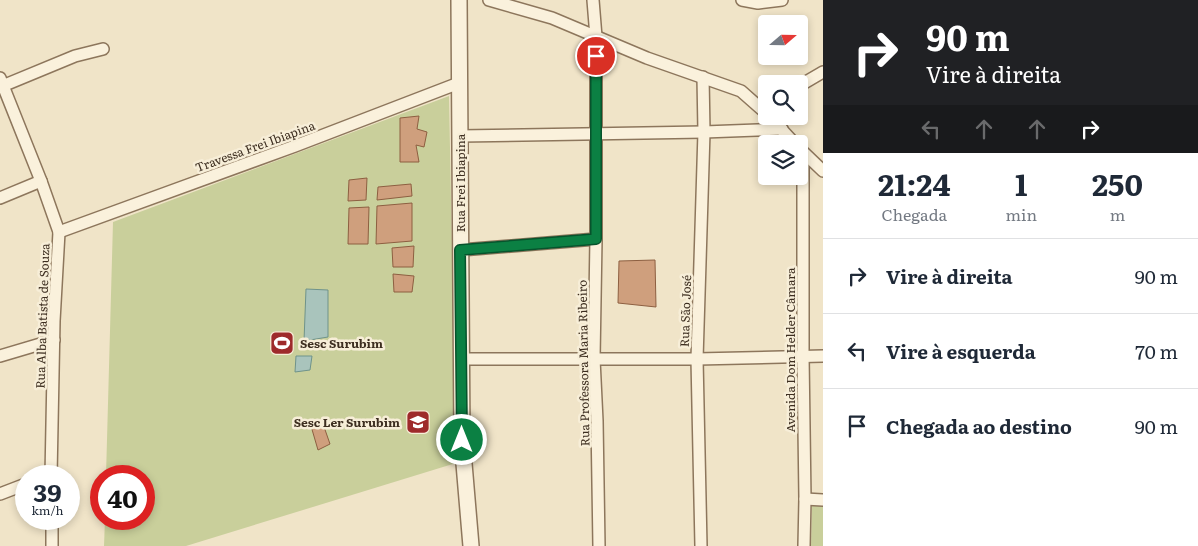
<!DOCTYPE html>
<html lang="pt">
<head>
<meta charset="utf-8">
<style>
	body { margin:0; font-family:Literata,serif; background:#f2f2f3; color:#1f2937; height:100vh; display:flex; flex-direction:column; font-size:19px; white-space:nowrap }
	* { box-sizing:border-box; margin:0 }
	p { font-size:16px; color:#747a83 }
	.icon { flex:none; width:28px; height:28px; fill:none; stroke:currentColor; stroke-width:2; stroke-linecap:round; stroke-linejoin:round }
	.map { position:relative; flex:1; overflow:hidden }
	.drawer { display:flex; flex-direction:column; background:#fff; width:375px }
	.drawer>* { flex:none }
	.top-card { background:#202124; color:#fff; overflow:hidden }
	.needle { width:32px; rotate:70deg }
	.controls { position:absolute; left:758px; top:15px; display:grid; gap:10px }
	.controls a { display:grid; place-items:center; width:50px; height:50px; border-radius:5px; background:#fff; box-shadow:0 2px 8px #0003; font-size:25px }
	.speed { position:absolute; left:15px; top:465px; display:flex; gap:10px; font-size:25px; font-weight:700; text-align:center }
	.speed>* { display:grid; place-content:center; width:65px; height:65px; border-radius:50%; background:#fff; box-shadow:0 2px 8px #0003; line-height:1 }
	.speed small { font-size:12px; font-weight:400 }
	.speed .limit { border:8px solid #d22; background:#fff; color:#111 }
	.pin { position:absolute; display:grid; place-items:center; width:42px; height:42px; color:#fff; margin:-21px; border:2px solid #fff; border-radius:50%; box-shadow:0 1px 5px #0007 }
	.me { position:absolute; width:55px; margin:-28px; rotate:0deg; stroke-linejoin:round; filter:drop-shadow(0 0 4px #0008) }
	.turn { display:flex; align-items:center; gap:18px; height:105px; padding:0 20px; font-size:22px }
	.turn .icon { width:65px; height:65px; stroke-width:2.5 }
	.turn b { display:block; font-size:35px; line-height:42px }
	.lanes { display:flex; align-items:center; height:48px; padding:0 20px; background:#0003; justify-content:center; gap:25px; direction:ltr }
	.lanes .off { opacity:.35 }
	.eta { display:flex; justify-content:space-evenly; align-items:center; height:85px; text-align:center }
	.eta b { font-size:30px; font-weight:700; line-height:35px }
	ul { padding:0; list-style:none }
	li { display:flex; align-items:center; gap:15px; height:75px; padding:0 20px; border-top:1px solid #e0e1e3 }
	li div { flex:1 }
	li b { display:block; font-size:19px }
	li em { font-style:normal }
	main { display:flex; flex:1; min-height:0 }
	.map>svg:first-child { display:block }
</style>
</head>
<body>
<main>
<div class="map">
<svg width="823" height="546" viewBox="0 0 823 546">
	<rect width="100%" height="100%" fill="#f0e4c8"/>
	<g fill="#c9cf9b">
		<polygon points="449,96 456,463 186,546 104,546 105,519 144,519 144,476 106,476 113,222"/>
		<polygon points="812,505 823,505 823,546 811,546"/>
	</g>
	<g fill="#a9c4bc" stroke="#6f938a">
		<polygon points="306,289 328,290 328,337 304,341"/>
		<polygon points="296,356 312,356 310,370 295,372"/>
	</g>
	<g fill="#cf9f7d" stroke="#8d5f41">
		<polygon points="419,116 417,129 427,132 424,147 416,145 419,162 400,162 400,118"/>
		<polygon points="367,178 366,200 348,201 349,180"/>
		<polygon points="411,184 412,196 377,200 378,187"/>
		<polygon points="412,203 412,241 376,244 377,206"/>
		<polygon points="369,207 368,244 348,244 349,208"/>
		<polygon points="414,246 413,267 393,267 392,248"/>
		<polygon points="655,260 656,307 618,303 619,261"/>
		<polygon points="393,274 414,276 412,292 394,292"/>
		<polygon points="322,421 330,444 318,450 311,426"/>
	</g>
	<g fill="none" stroke-linecap="round" stroke-linejoin="round">
		<g stroke="#8d765c" stroke-width="14">
			<g id="minor">
				<polyline points="489,0 552,18 647,58 741,91 766,113"/>
				<polyline points="593,0 596,37 596,239 594,359 597,421 599,546"/>
				<polyline points="742,0 758,3 782,0"/>
				<polyline points="0,78 41,181 59,232 54,321 51,476"/>
				<polyline points="799,86 823,72"/>
				<polyline points="0,87 75,56 103,49"/>
				<polyline points="769,116 795,144"/>
				<polyline points="460,136 704,132 782,129"/>
				<polyline points="800,149 823,171"/>
				<polyline points="803,153 803,356 805,499 804,546"/>
				<polyline points="0,198 41,181"/>
				<polyline points="59,232 295,146 459,83"/>
				<polyline points="461,250 596,239"/>
				<polyline points="0,356 54,340"/>
				<polyline points="461,359 697,359 823,356"/>
				<polyline points="0,494 26,484"/>
				<polyline points="805,499 823,500"/>
				<polyline points="52,519 52,546"/>
				<polyline points="701,546 697,359 704,132 703,77"/>
			</g>
		</g>
		<g stroke="#8d765c" stroke-width="18">
			<polyline id="tertiary" points="459,0 462,440 471,546"/>
		</g>
		<use href="#minor" stroke="#faf1dc" stroke-width="11"/>
		<use href="#tertiary" stroke="#faf1dc" stroke-width="15"/>
	</g>
	<g fill="none" stroke-linecap="round" stroke-linejoin="round">
		<g stroke="#07532c" stroke-width="12">
			<polyline id="route" points="462,440 460,250 596,239 596,56"/>
		</g>
		<use href="#route" stroke="#0b8043" stroke-width="9"/>
	</g>
	<defs>
		<g id="stadium-square" transform="scale(1.25)"><rect x="-9" y="-9" width="18" height="18" rx="4" fill="#9e2a2b" stroke="#f7eed8"/><path d="M0-5a6.5 5 0 1 0 0 10a6.5 5 0 1 0 0-10ZM-3.5-1.8h7v3.6h-7Z" fill="#fff"/></g>
		<g id="school-square" transform="scale(1.25)"><rect x="-9" y="-9" width="18" height="18" rx="4" fill="#9e2a2b" stroke="#f7eed8"/><path d="M0-5L7-2L0 1L-7-2ZM-4 1L0 2.5L4 1V4Q0 6-4 4Z" fill="#fff"/></g>
	</defs>
	<g fill-rule="evenodd">
		<use href="#stadium-square" x="282" y="343"/>
		<use href="#school-square" x="418" y="422"/>
	</g>
	<g text-anchor="middle" dominant-baseline="central" stroke-width="5" stroke-linejoin="round" paint-order="stroke">
		<g font-size="12" fill="#3d2e20" stroke="#f7eed8">
			<text transform="translate(255 146) rotate(-20)">Travessa Frei Ibiapina</text>
			<text transform="translate(460 183) rotate(-90)">Rua Frei Ibiapina</text>
			<text transform="translate(685 311) rotate(-88)">Rua São José</text>
			<text transform="translate(42 316) rotate(-88)">Rua Alba Batista de Souza</text>
			<text transform="translate(790 350) rotate(-90)">Avenida Dom Helder Câmara</text>
			<text transform="translate(583 363) rotate(-91)">Rua Professora Maria Ribeiro</text>
		</g>
		<g font-size="12" font-weight="bold" fill="#3d2e20" stroke="#f7eed8" text-anchor="start">
			<text x="300" y="343">Sesc Surubim</text>
			<text x="400" y="422" text-anchor="end">Sesc Ler Surubim</text>
		</g>
	</g>
</svg>
<div class="controls">
<a><svg class="needle" viewBox="-14 -14 28 28"><path d="M0-13l5 13h-10z" fill="#e53935"/><path d="M0 13l5-13h-10z" fill="#747a83"/></svg></a>
<a><svg class="icon" aria-label="search" viewBox="0 0 24 24"><circle cx="10" cy="10" r="6"/><path d="M15 15l6 6"/></svg></a>
<a><svg class="icon" aria-label="layers" viewBox="0 0 24 24"><path d="M12 4l9 5-9 5-9-5zM3 14l9 5 9-5"/></svg></a>
</div>
<div class="speed"><div>39<small>km/h</small></div><div class="limit">40</div></div>
<div class="pin" style="left:596px;top:56px;background:#d93025"><svg class="icon" aria-label="arrive" viewBox="0 0 24 24"><path d="M6 21V4h12l-3 4 3 4H6"/></svg></div>
<svg class="me" style="left:462px;top:440px" viewBox="-20 -20 40 40"><circle r="17" fill="#0b8043" stroke="#fff" stroke-width="3"/><path d="M0-11L8 9 0 5-8 9z" fill="#fff"/></svg>
</div>
<section class="drawer">
<div class="top-card">
<div class="turn"><svg class="icon" aria-label="right" viewBox="0 0 24 24"><path d="M7 20v-9h11M14 6l5 5-5 5"/></svg><div><b>90 m</b>Vire à direita</div></div>
<div class="lanes"><svg class="icon off" aria-label="left" viewBox="0 0 24 24"><path d="M17 20v-9H6M10 6l-5 5 5 5"/></svg><svg class="icon off" aria-label="ahead" viewBox="0 0 24 24"><path d="M12 20V5M6 11l6-6 6 6"/></svg><svg class="icon off" aria-label="ahead" viewBox="0 0 24 24"><path d="M12 20V5M6 11l6-6 6 6"/></svg><svg class="icon" aria-label="right" viewBox="0 0 24 24"><path d="M7 20v-9h11M14 6l5 5-5 5"/></svg></div>
</div>
<div class="eta">
<div><b>21:24</b><p>Chegada</p></div>
<div><b>1</b><p>min</p></div>
<div><b>250</b><p>m</p></div>
</div>
<ul>
<li><svg class="icon" aria-label="right" viewBox="0 0 24 24"><path d="M7 20v-9h11M14 6l5 5-5 5"/></svg><div><b>Vire à direita</b></div><em>90 m</em></li>
<li><svg class="icon" aria-label="left" viewBox="0 0 24 24"><path d="M17 20v-9H6M10 6l-5 5 5 5"/></svg><div><b>Vire à esquerda</b></div><em>70 m</em></li>
<li><svg class="icon" aria-label="arrive" viewBox="0 0 24 24"><path d="M6 21V4h12l-3 4 3 4H6"/></svg><div><b>Chegada ao destino</b></div><em>90 m</em></li>
</ul>
</section>
</main>
</body>
</html>
